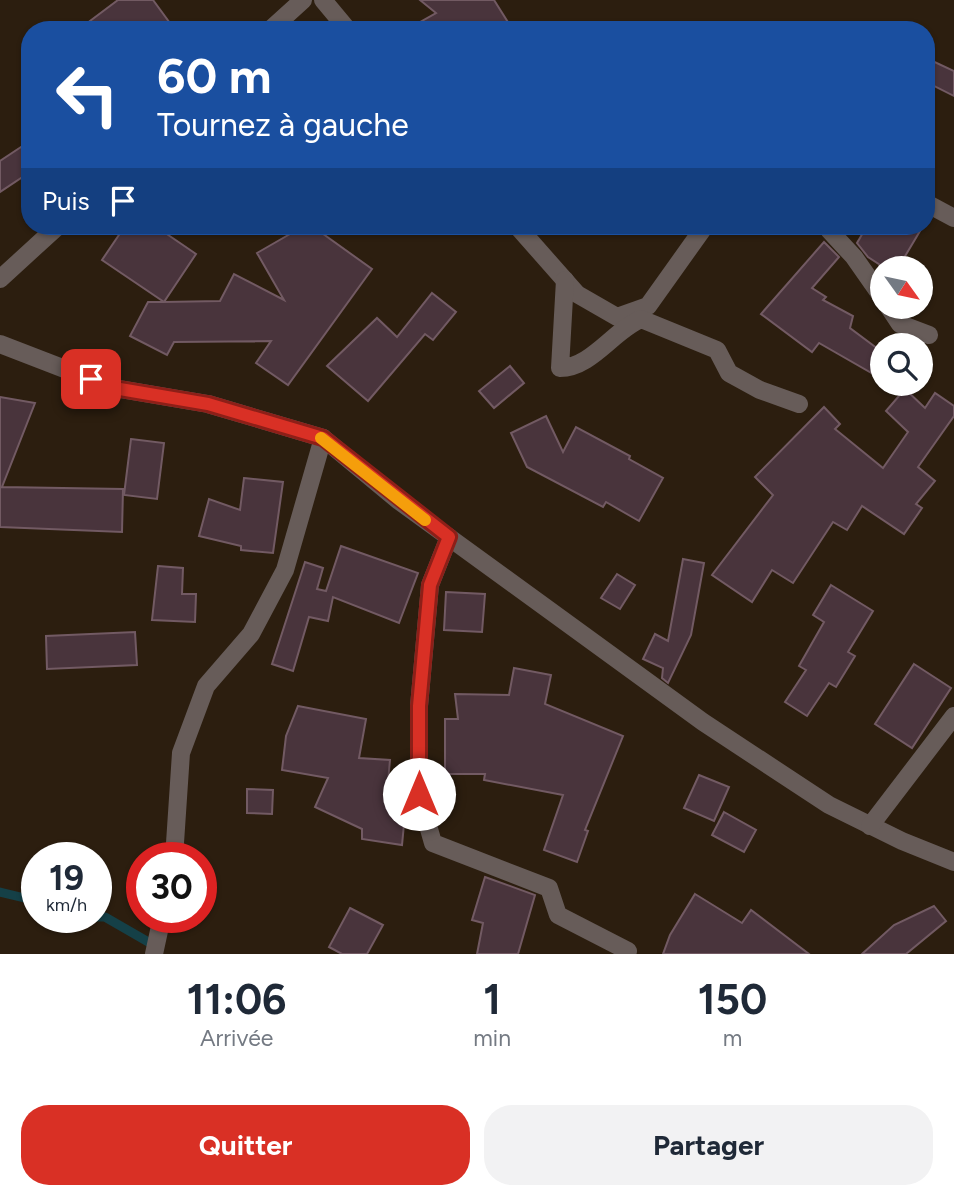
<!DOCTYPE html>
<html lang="fr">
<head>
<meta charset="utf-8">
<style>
	body { margin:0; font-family:Figtree,sans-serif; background:#f2f2f3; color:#1f2937; height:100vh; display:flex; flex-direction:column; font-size:26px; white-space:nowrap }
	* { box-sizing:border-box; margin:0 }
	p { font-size:23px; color:#747a83 }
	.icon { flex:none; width:38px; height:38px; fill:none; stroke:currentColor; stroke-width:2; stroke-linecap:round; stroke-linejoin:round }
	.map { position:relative; height:954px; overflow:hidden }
	.drawer { display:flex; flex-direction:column; background:#fff; flex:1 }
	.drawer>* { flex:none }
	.banner { position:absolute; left:21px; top:21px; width:914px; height:214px; border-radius:28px; box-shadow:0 2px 5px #0004; background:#1a4fa0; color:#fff; overflow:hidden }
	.needle { width:46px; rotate:123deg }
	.fabs { position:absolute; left:870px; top:256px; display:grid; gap:14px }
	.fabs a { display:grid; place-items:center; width:63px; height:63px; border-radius:50%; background:#fff; box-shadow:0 2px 5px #0004; font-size:35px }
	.speed { position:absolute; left:21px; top:842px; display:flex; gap:14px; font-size:35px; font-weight:700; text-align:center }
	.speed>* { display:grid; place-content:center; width:91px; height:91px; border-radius:50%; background:#fff; box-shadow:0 2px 5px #0004; line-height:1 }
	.speed small { font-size:18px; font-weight:400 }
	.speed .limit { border:10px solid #d22; background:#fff; color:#111 }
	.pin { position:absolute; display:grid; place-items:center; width:60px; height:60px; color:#fff; margin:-30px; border-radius:14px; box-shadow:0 4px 10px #0006 }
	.me { position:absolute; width:77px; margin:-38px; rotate:0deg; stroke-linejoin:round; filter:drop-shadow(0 0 5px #0008) }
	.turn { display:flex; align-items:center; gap:24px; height:147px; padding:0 21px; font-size:32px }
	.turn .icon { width:91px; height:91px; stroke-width:2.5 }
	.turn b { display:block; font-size:49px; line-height:60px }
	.then { display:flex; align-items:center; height:66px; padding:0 21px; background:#0003; gap:14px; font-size:26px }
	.eta { display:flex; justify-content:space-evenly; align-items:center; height:119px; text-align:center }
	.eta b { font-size:42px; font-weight:700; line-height:49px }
	.action { display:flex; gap:14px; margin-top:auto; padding:14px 21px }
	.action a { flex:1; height:80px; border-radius:28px; background:#d93025; color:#fff; font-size:28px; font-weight:700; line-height:80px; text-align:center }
	.action a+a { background:#f2f2f3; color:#1f2937 }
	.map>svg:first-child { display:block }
</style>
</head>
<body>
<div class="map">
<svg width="954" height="954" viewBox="0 0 954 954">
	<rect width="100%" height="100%" fill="#2c1e0f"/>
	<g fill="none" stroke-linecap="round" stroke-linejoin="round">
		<g stroke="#154047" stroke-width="9">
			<polyline points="0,892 37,901"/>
			<polyline points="96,917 105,917 157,947"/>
		</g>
	</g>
	<g fill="#49343c" stroke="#725a63" stroke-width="2">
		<polygon points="118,0 153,0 175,30 78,30"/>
		<polygon points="420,0 494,0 513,30 406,30 436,13"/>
		<polygon points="926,58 954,71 954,96 926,82"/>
		<polygon points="30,141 30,172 0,192 0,161"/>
		<polygon points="125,226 155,226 196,254 164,302 220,301 234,274 284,300 257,253 304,226 312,226 372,269 288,385 256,363 271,341 174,342 167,355 130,336 148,302 164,302 102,260"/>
		<polygon points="867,226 923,226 898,268 885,268 868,257 857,243"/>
		<polygon points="824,242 839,257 812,288 826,297 823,300 853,316 850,328 882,352 882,379 819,343 812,352 761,314"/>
		<polygon points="432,293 456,312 433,340 425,334 368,401 327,366 377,318 397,337"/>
		<polygon points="510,366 524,383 494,408 479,391"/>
		<polygon points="905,389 925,408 935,393 954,406 954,416 918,467 935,481 916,504 922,508 904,534 862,506 847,530 833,522 793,583 772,570 752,602 712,575 773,495 755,477 824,407 840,424 835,429 883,468 908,432 886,411"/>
		<polygon points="0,397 35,403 2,487 123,489 122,532 0,527"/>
		<polygon points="546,416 563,452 576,427 630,456 629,459 663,478 639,521 606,502 603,507 527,467 511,433"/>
		<polygon points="131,439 164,443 157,499 124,495"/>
		<polygon points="244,478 283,482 273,553 241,550 241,546 199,536 209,499 240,510"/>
		<polygon points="341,546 418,573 399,623 333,597 328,621 309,617 293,671 272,664 305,562 323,568 317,589 326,591"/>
		<polygon points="683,559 704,563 691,635 668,683 662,678 663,668 643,659 655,634 668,641"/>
		<polygon points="158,566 183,568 182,594 196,594 195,622 152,620"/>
		<polygon points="617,574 635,585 620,609 601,598"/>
		<polygon points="831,585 873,611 848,652 855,656 836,687 829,683 807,716 785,702 806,670 799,666 824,622 813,615"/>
		<polygon points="446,592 485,594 482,632 444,630"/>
		<polygon points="135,632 137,665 47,669 46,636"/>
		<polygon points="914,664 951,688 912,748 875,724"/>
		<polygon points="514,668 551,675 545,704 623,736 585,830 588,831 577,862 544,850 563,795 484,780 485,774 445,774 445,719 458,719 455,694 509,695"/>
		<polygon points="298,706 366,719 359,758 390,760 388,782 408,782 402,845 362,839 362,829 315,807 328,778 282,770 286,736"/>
		<polygon points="699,775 729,787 714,821 684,808"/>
		<polygon points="247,789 273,790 272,814 247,813"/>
		<polygon points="724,812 756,830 744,852 712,835"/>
		<polygon points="485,877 535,895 518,954 477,954 483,923 472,920"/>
		<polygon points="695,894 742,923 751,910 809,954 663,954 670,935"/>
		<polygon points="934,906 946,921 906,954 862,954 894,925"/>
		<polygon points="350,908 383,925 367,954 342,954 329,947"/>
	</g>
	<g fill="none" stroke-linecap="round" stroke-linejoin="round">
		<g stroke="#675c59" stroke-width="18">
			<polyline points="323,0 348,30"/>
			<polyline points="270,30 303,0"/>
			<polyline points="926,203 954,218"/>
			<polyline points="517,226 577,294 617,317 648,306 705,226"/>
			<polyline points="831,226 829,230 854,257 882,297"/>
			<polyline points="0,279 58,226"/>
			<path d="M 565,280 L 560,368 C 591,368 613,331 641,319 L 717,350 L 729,373 L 760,390 L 799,404"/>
			<polyline points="888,306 900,324 929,335"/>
			<polyline points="0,344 114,388 208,404 323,438 399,501 703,722 829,805 902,841 954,862"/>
			<polyline points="449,537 430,585 419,706 419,794 433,843 549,888 558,915 628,951"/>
			<polyline points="870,826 954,716"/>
			<polyline points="174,858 181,753 206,686 251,634 285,570 323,438"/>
			<polyline points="154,954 162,917"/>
		</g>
	</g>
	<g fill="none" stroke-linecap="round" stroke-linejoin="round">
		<g stroke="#8d1f18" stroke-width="18">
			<polyline id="route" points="91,379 114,388 208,404 323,438 449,537 430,585 419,706 419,794"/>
		</g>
		<use href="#route" stroke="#d93025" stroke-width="12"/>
		<polyline stroke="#f59e0b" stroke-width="12" points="321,438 425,520"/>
	</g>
</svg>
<div class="fabs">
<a><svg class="needle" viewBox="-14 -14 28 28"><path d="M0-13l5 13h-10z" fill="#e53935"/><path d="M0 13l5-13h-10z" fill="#747a83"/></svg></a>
<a><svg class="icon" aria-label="search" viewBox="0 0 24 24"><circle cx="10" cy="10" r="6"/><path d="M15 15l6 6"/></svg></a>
</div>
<div class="speed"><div>19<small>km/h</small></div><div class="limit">30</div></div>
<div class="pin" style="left:91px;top:379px;background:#d93025"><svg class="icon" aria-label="arrive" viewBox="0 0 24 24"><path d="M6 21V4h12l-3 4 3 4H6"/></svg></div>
<svg class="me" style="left:419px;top:794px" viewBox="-20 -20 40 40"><circle r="19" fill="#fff"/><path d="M0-13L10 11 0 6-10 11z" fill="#d93025"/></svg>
<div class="banner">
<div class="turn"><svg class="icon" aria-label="left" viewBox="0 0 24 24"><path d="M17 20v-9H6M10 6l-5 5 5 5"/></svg><div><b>60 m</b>Tournez à gauche</div></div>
<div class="then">Puis<svg class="icon" aria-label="arrive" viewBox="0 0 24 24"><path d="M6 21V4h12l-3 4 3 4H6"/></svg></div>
</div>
</div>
<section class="drawer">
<div class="eta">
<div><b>11:06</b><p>Arrivée</p></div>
<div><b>1</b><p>min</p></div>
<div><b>150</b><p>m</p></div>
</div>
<div class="action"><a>Quitter</a><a>Partager</a></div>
</section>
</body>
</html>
